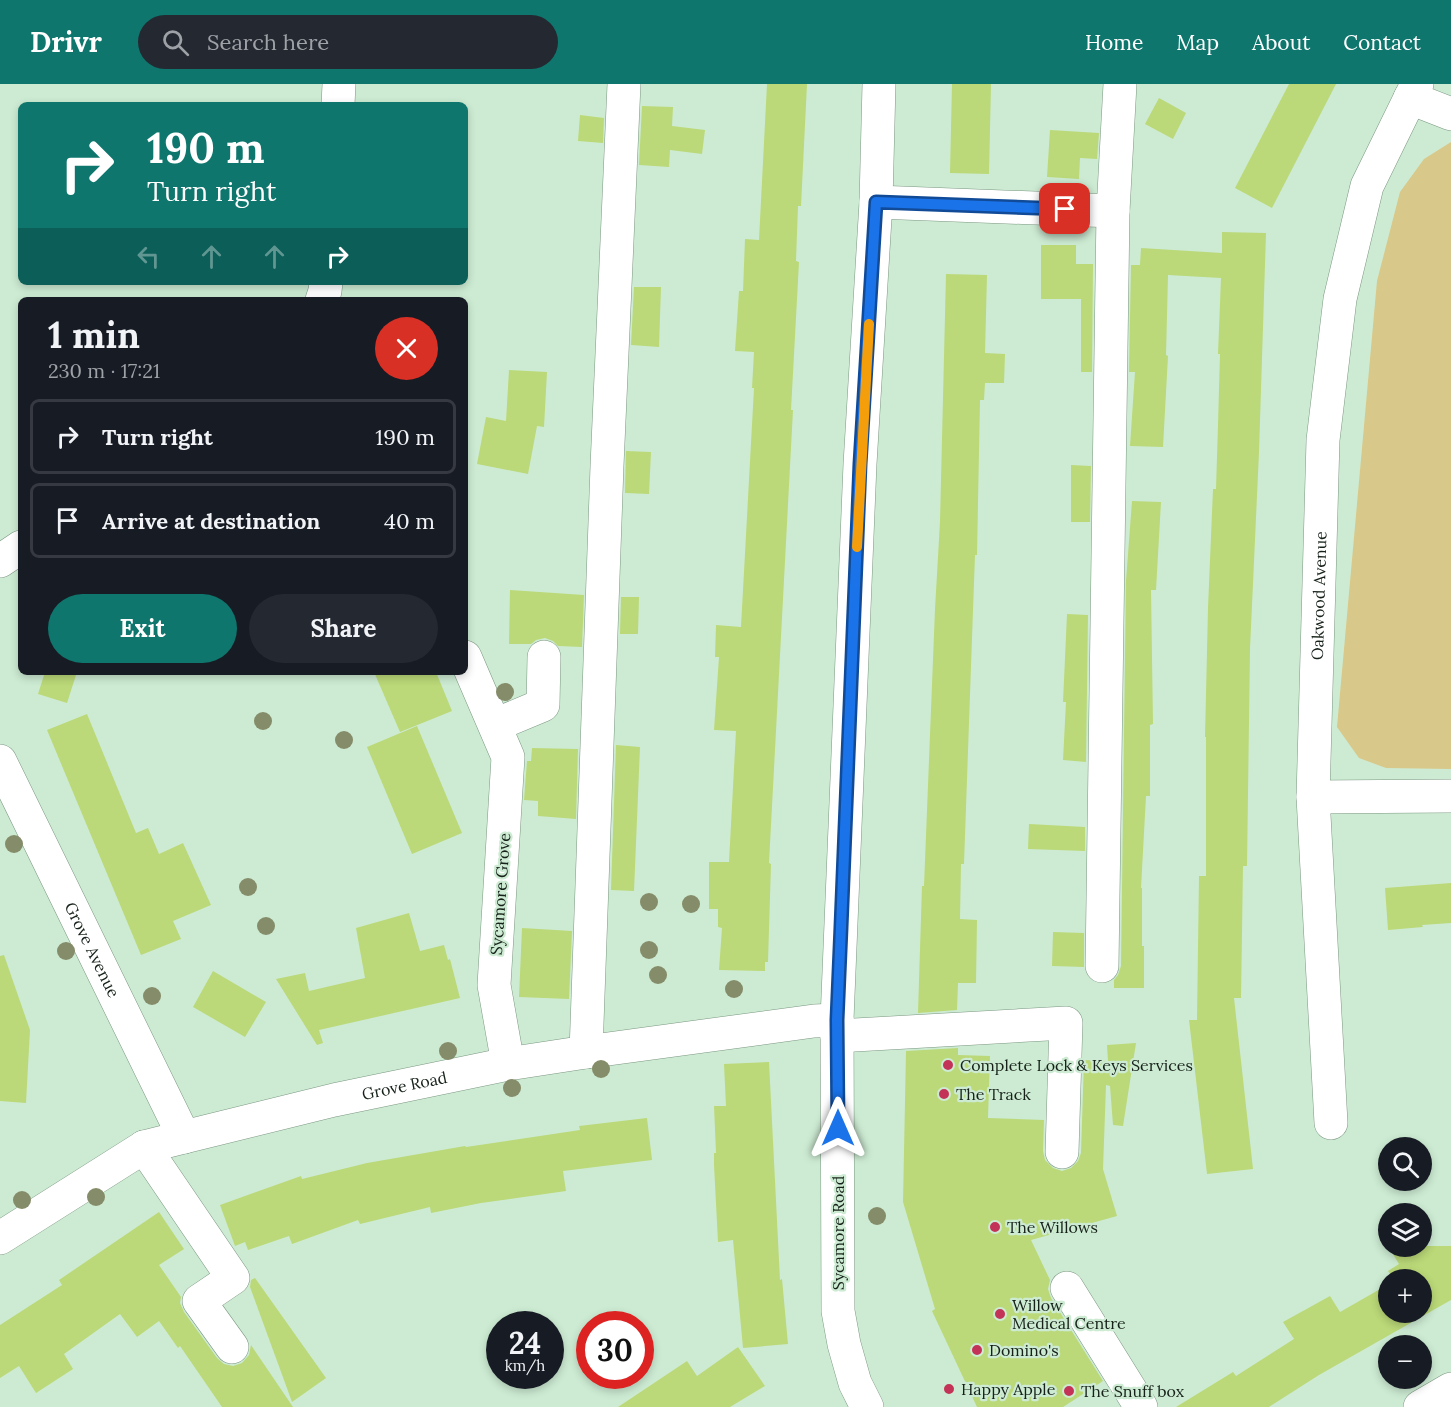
<!DOCTYPE html>
<html lang="en">
<head>
<meta charset="utf-8">
<style>
	body { margin:0; font-family:Lora,serif; background:#242831; color:#f1f3f6; height:100vh; display:flex; flex-direction:column; font-size:22px; white-space:nowrap }
	* { box-sizing:border-box; margin:0 }
	p { font-size:20px; color:#9ea1a6 }
	.icon { flex:none; width:33px; height:33px; fill:none; stroke:currentColor; stroke-width:2; stroke-linecap:round; stroke-linejoin:round }
	.map { position:relative; flex:1; overflow:hidden }
	.drawer { position:absolute; left:18px; top:213px; width:450px; height:378px; display:flex; flex-direction:column; background:#171b24; border-radius:9px; box-shadow:0 3px 9px #0003 }
	.drawer>* { flex:none }
	.guide { position:absolute; left:18px; top:18px; width:450px; height:183px; border-radius:9px; box-shadow:0 3px 9px #0003; background:#0f766e; color:#fff; overflow:hidden }
	.tools { position:absolute; left:1378px; top:1053px; display:grid; gap:12px }
	.tools a { display:grid; place-items:center; width:54px; height:54px; border-radius:50%; background:#171b24; box-shadow:0 3px 9px #0003; font-size:30px }
	.speed { position:absolute; left:486px; top:1227px; display:flex; gap:12px; font-size:30px; font-weight:700; text-align:center }
	.speed>* { display:grid; place-content:center; width:78px; height:78px; border-radius:50%; background:#171b24; box-shadow:0 3px 9px #0003; line-height:1 }
	.speed small { font-size:15px; font-weight:400 }
	.speed .limit { border:9px solid #d22; background:#fff; color:#111 }
	.pin { position:absolute; display:grid; place-items:center; width:51px; height:51px; color:#fff; margin:-26px; border-radius:12px; box-shadow:0 3px 9px #0006 }
	.me { position:absolute; width:66px; margin:-33px; rotate:0deg; stroke-linejoin:round; filter:drop-shadow(0 0 4px #0008) }
	.turn { display:flex; align-items:center; gap:21px; height:126px; padding:0 30px; font-size:27px }
	.turn .icon { width:78px; height:78px; stroke-width:2.5 }
	.turn b { display:block; font-size:42px; line-height:51px }
	.lanes { display:flex; align-items:center; height:57px; padding:0 30px; background:#0003; justify-content:center; gap:30px; direction:ltr }
	.lanes .off { opacity:.35 }
	.round { display:grid; place-items:center; flex:none; width:63px; height:63px; border-radius:32px; background:#242831 }
	.head { display:flex; align-items:center; justify-content:space-between; height:102px; padding:0 30px }
	h1 { font-size:36px; font-weight:800; line-height:45px }
	.button { display:flex; gap:12px; margin-top:auto; padding:12px 30px }
	.button a { flex:1; height:69px; border-radius:36px; background:#0f766e; color:#fff; font-size:24px; font-weight:800; line-height:69px; text-align:center }
	.button a+a { background:#242831; color:#f1f3f6 }
	ul { padding:0; list-style:none }
	li { display:flex; align-items:center; gap:18px; height:75px; margin:0 12px 9px; padding:0 18px; border:3px solid #363941; border-radius:9px }
	li div { flex:1 }
	li b { display:block; font-size:22px }
	li em { font-style:normal }
	header { display:flex; align-items:center; gap:36px; box-sizing:border-box; height:84px; padding:0 30px; background:#0f766e; color:#fff }
	header strong { font-size:28px }
	nav { display:flex; gap:33px; margin-inline-start:auto; font-size:21px }
	.search { width:420px; height:54px; background:#242831; display:flex; align-items:center; gap:15px; box-sizing:border-box; padding:0 21px; border-radius:33px; color:#9ea1a6; font-size:22px }
	.map>svg:first-child { display:block }
</style>
</head>
<body>
<header>
<strong>Drivr</strong>
<div class="search"><svg class="icon" aria-label="search" viewBox="0 0 24 24"><circle cx="10" cy="10" r="6"/><path d="M15 15l6 6"/></svg>Search here</div>
<nav><a>Home</a><a>Map</a><a>About</a><a>Contact</a></nav>
</header>
<div class="map">
<svg width="1451" height="1323" viewBox="0 0 1451 1323">
	<rect width="100%" height="100%" fill="#cdebd3"/>
	<polygon fill="#d8c889" points="1451,58 1451,685 1386,684 1359,674 1337,643 1377,197 1400,108 1424,75"/>
	<g fill="#bbd978">
		<polygon points="767,0 807,0 801,122 798,122 796,177 799,178 791,326 793,326 769,779 771,780 768,878 765,878 765,887 719,886 722,844 718,843 718,825 709,825 709,778 729,778 736,647 714,646 719,573 715,573 716,541 741,543 754,304 752,304 754,268 735,267 739,207 743,207 745,155 759,156"/>
		<polygon points="952,0 991,0 989,90 950,89"/>
		<polygon points="1289,0 1336,0 1272,124 1235,104"/>
		<polygon points="1159,14 1186,29 1173,55 1145,40"/>
		<polygon points="642,22 673,23 672,42 705,46 702,70 670,66 669,83 639,81"/>
		<polygon points="580,31 604,34 603,59 578,57"/>
		<polygon points="1050,46 1099,49 1097,75 1080,74 1079,95 1047,93"/>
		<polygon points="1222,148 1266,149 1259,368 1250,565 1247,782 1243,782 1241,914 1234,914 1253,1085 1207,1090 1189,936 1197,936 1199,792 1206,792 1206,653 1205,653 1208,524 1213,405 1216,405 1218,341 1220,270 1218,270 1221,194 1168,191 1166,271 1168,272 1163,363 1130,362 1135,288 1129,288 1131,181 1140,181 1141,164 1222,169"/>
		<polygon points="1041,161 1076,161 1076,180 1093,180 1092,288 1081,288 1081,215 1041,215"/>
		<polygon points="946,190 987,191 985,269 1005,270 1004,299 985,299 984,316 980,316 977,471 975,471 973,526 964,780 961,780 960,835 977,836 976,899 958,899 957,926 918,929 922,802 924,802 935,525 940,438"/>
		<polygon points="634,203 661,203 659,263 631,261"/>
		<polygon points="509,286 547,288 544,343 537,342 528,390 477,380 486,333 506,337"/>
		<polygon points="626,367 651,368 649,410 625,409"/>
		<polygon points="1071,381 1091,382 1090,438 1071,438"/>
		<polygon points="1132,417 1161,418 1156,506 1151,506 1153,640 1150,641 1150,712 1146,712 1141,804 1142,804 1142,862 1144,862 1144,904 1114,904 1114,896 1118,891 1121,882 1126,497"/>
		<polygon points="510,506 584,511 582,563 558,562 553,557 545,554 536,556 531,560 509,560"/>
		<polygon points="621,513 639,513 638,550 620,550"/>
		<polygon points="1067,530 1088,531 1086,678 1063,676 1066,618 1063,618"/>
		<polygon points="45,588 77,588 67,619 38,610"/>
		<polygon points="374,588 436,588 452,627 400,648"/>
		<polygon points="87,630 136,749 148,744 159,770 183,759 211,821 173,837 181,855 141,871 47,646"/>
		<polygon points="417,642 462,749 412,770 367,663"/>
		<polygon points="616,661 640,663 634,807 611,806"/>
		<polygon points="532,664 578,665 576,735 538,732 538,717 524,716 527,677 531,677"/>
		<polygon points="1029,740 1085,743 1085,767 1028,765"/>
		<polygon points="1451,799 1451,839 1422,841 1423,843 1388,846 1385,804"/>
		<polygon points="409,829 420,867 444,861 448,876 450,875 460,914 319,946 323,959 317,961 276,895 305,889 309,907 365,894 356,844"/>
		<polygon points="522,844 572,847 569,915 519,913"/>
		<polygon points="1053,848 1084,849 1084,883 1052,882"/>
		<polygon points="4,871 30,946 26,1019 0,1017 0,872"/>
		<polygon points="213,887 266,918 245,953 193,923"/>
		<polygon points="1136,959 1123,1042 1113,1041 1110,1002 1106,1001 1103,1085 1117,1132 1031,1156 1050,1196 1048,1205 1051,1214 1103,1297 1063,1323 977,1323 932,1227 935,1225 903,1118 906,967 958,964 958,971 990,972 988,1034 1044,1036 1043,1067 1045,1076 1053,1084 1062,1087 1071,1084 1078,1077 1081,1069 1084,976 1108,977 1107,961"/>
		<polygon points="769,978 780,1196 782,1195 788,1260 743,1264 733,1156 718,1158 714,1081 714,1069 716,1069 714,1022 726,1022 724,980"/>
		<polygon points="647,1034 652,1076 563,1087 566,1107 481,1119 431,1129 430,1123 360,1140 358,1136 292,1160 289,1152 248,1166 245,1158 235,1162 220,1121 301,1092 302,1095 367,1079 465,1062 466,1063 580,1046 579,1042"/>
		<polygon points="159,1128 184,1165 159,1181 181,1213 180,1219 184,1228 217,1274 224,1280 233,1282 242,1279 249,1271 251,1261 293,1323 222,1323 180,1262 178,1264 159,1237 137,1253 120,1230 64,1270 73,1285 36,1309 19,1282 0,1294 0,1241 62,1201 59,1196"/>
		<polygon points="1388,1162 1451,1162 1451,1216 1319,1291 1269,1323 1176,1323 1233,1288 1236,1292 1294,1255 1283,1238 1330,1212 1340,1228 1389,1200 1389,1228 1422,1228 1422,1196 1394,1196 1388,1187 1399,1180"/>
		<polygon points="255,1194 326,1294 292,1318 250,1203 251,1196"/>
		<polygon points="738,1263 765,1302 730,1323 618,1323 687,1277 697,1292"/>
	</g>
	<g fill="none" stroke-linecap="round" stroke-linejoin="round">
		<g stroke="#7b9781" stroke-width="34">
			<g id="minor">
				<polyline points="1410,14 1451,30"/>
				<polyline points="338,21 339,0"/>
				<polyline points="876,118 1113,127"/>
				<polyline points="322,216 325,207 326,198"/>
				<polyline points="0,477 21,463"/>
				<polyline points="465,573 508,673 494,901 508,980"/>
				<polyline points="495,641 543,621 544,573"/>
				<path id="s1" d="M 0,677 L 184,1053"/>
				<polyline points="1313,713 1451,712"/>
				<polyline points="1102,882 1113,127 1120,0"/>
				<polyline points="837,952 1066,939 1062,1068"/>
				<polyline points="586,968 607,382 624,0"/>
				<path id="s2" d="M 1331,1039 L 1313,713 L 1323,356 L 1340,215 L 1367,102 L 1417,0"/>
				<polyline points="144,1063 233,1194 199,1217 232,1263"/>
				<path id="s3" d="M 0,1154 L 144,1063 L 184,1053 L 334,1016 L 508,980 L 586,968 L 814,937 L 837,936"/>
				<polyline points="1067,1204 1141,1323"/>
				<polyline points="867,1323 855,1299 844,1260 838,1227 837,936 860,380 876,118 879,0"/>
				<polyline points="1420,1323 1451,1305"/>
			</g>
		</g>
		<use href="#minor" stroke="#fff" stroke-width="33"/>
	</g>
	<g fill="#858c69">
		<circle cx="505" cy="608" r="9"/>
		<circle cx="263" cy="637" r="9"/>
		<circle cx="344" cy="656" r="9"/>
		<circle cx="14" cy="760" r="9"/>
		<circle cx="248" cy="803" r="9"/>
		<circle cx="649" cy="818" r="9"/>
		<circle cx="691" cy="820" r="9"/>
		<circle cx="266" cy="842" r="9"/>
		<circle cx="649" cy="866" r="9"/>
		<circle cx="66" cy="867" r="9"/>
		<circle cx="658" cy="891" r="9"/>
		<circle cx="734" cy="905" r="9"/>
		<circle cx="152" cy="912" r="9"/>
		<circle cx="448" cy="967" r="9"/>
		<circle cx="601" cy="985" r="9"/>
		<circle cx="512" cy="1004" r="9"/>
		<circle cx="96" cy="1113" r="9"/>
		<circle cx="22" cy="1116" r="9"/>
		<circle cx="877" cy="1132" r="9"/>
	</g>
	<g fill="none" stroke-linecap="round" stroke-linejoin="round">
		<g stroke="#114b97" stroke-width="15">
			<polyline id="route" points="838,1044 837,936 841,843 860,380 876,118 1065,125"/>
		</g>
		<use href="#route" stroke="#1a73e8" stroke-width="10"/>
		<polyline stroke="#f59e0b" stroke-width="10" points="857,463 869,240"/>
	</g>
	<g fill="#c33357" stroke="#cdebd3" stroke-width="2">
		<circle cx="948" cy="981" r="6"/>
		<circle cx="944" cy="1010" r="6"/>
		<circle cx="995" cy="1143" r="6"/>
		<circle cx="1000" cy="1230" r="6"/>
		<circle cx="977" cy="1266" r="6"/>
		<circle cx="949" cy="1305" r="6"/>
		<circle cx="1069" cy="1307" r="6"/>
	</g>
	<g text-anchor="middle" dominant-baseline="central" stroke-width="4.5" stroke-linejoin="round" paint-order="stroke">
		<g font-size="16" fill="#162119" stroke="#cdebd3">
			<text stroke="none"><textPath href="#s2" startOffset="528">Oakwood Avenue</textPath></text>
			<text transform="translate(500 810) rotate(-86)">Sycamore Grove</text>
			<text stroke="none"><textPath href="#s1" startOffset="210">Grove Avenue</textPath></text>
			<text stroke="none"><textPath href="#s3" startOffset="438">Grove Road</textPath></text>
			<text transform="translate(838 1149) rotate(-90)">Sycamore Road</text>
		</g>
		<g font-size="16" fill="#162119" stroke="#cdebd3" text-anchor="start">
			<text x="960" y="981">Complete Lock &amp; Keys Services</text>
			<text x="956" y="1010">The Track</text>
			<text x="1007" y="1143">The Willows</text>
			<text x="1012" y="1221">Willow<tspan x="1012" dy="18">Medical Centre</tspan></text>
			<text x="989" y="1266">Domino's</text>
			<text x="961" y="1305">Happy Apple</text>
			<text x="1081" y="1307">The Snuff box</text>
		</g>
	</g>
</svg>
<div class="tools">
<a><svg class="icon" aria-label="search" viewBox="0 0 24 24"><circle cx="10" cy="10" r="6"/><path d="M15 15l6 6"/></svg></a>
<a><svg class="icon" aria-label="layers" viewBox="0 0 24 24"><path d="M12 4l9 5-9 5-9-5zM3 14l9 5 9-5"/></svg></a>
<a>+</a>
<a>−</a>
</div>
<div class="speed"><div>24<small>km/h</small></div><div class="limit">30</div></div>
<div class="pin" style="left:1065px;top:125px;background:#d93025"><svg class="icon" aria-label="arrive" viewBox="0 0 24 24"><path d="M6 21V4h12l-3 4 3 4H6"/></svg></div>
<svg class="me" style="left:838px;top:1044px" viewBox="-20 -20 40 40"><path d="M0-17L14 15 0 8-14 15z" fill="#1a73e8" stroke="#fff" stroke-width="4"/></svg>
<div class="guide">
<div class="turn"><svg class="icon" aria-label="right" viewBox="0 0 24 24"><path d="M7 20v-9h11M14 6l5 5-5 5"/></svg><div><b>190 m</b>Turn right</div></div>
<div class="lanes"><svg class="icon off" aria-label="left" viewBox="0 0 24 24"><path d="M17 20v-9H6M10 6l-5 5 5 5"/></svg><svg class="icon off" aria-label="ahead" viewBox="0 0 24 24"><path d="M12 20V5M6 11l6-6 6 6"/></svg><svg class="icon off" aria-label="ahead" viewBox="0 0 24 24"><path d="M12 20V5M6 11l6-6 6 6"/></svg><svg class="icon" aria-label="right" viewBox="0 0 24 24"><path d="M7 20v-9h11M14 6l5 5-5 5"/></svg></div>
</div>
<section class="drawer">
<div class="head"><div><h1>1 min</h1><p>230 m · 17:21</p></div><a class="round" style="background:#d93025;color:#fff"><svg class="icon" aria-label="close" viewBox="0 0 24 24"><path d="M6 6l12 12M18 6L6 18"/></svg></a></div>
<ul>
<li><svg class="icon" aria-label="right" viewBox="0 0 24 24"><path d="M7 20v-9h11M14 6l5 5-5 5"/></svg><div><b>Turn right</b></div><em>190 m</em></li>
<li><svg class="icon" aria-label="arrive" viewBox="0 0 24 24"><path d="M6 21V4h12l-3 4 3 4H6"/></svg><div><b>Arrive at destination</b></div><em>40 m</em></li>
</ul>
<div class="button"><a>Exit</a><a>Share</a></div>
</section>
</div>
</body>
</html>
